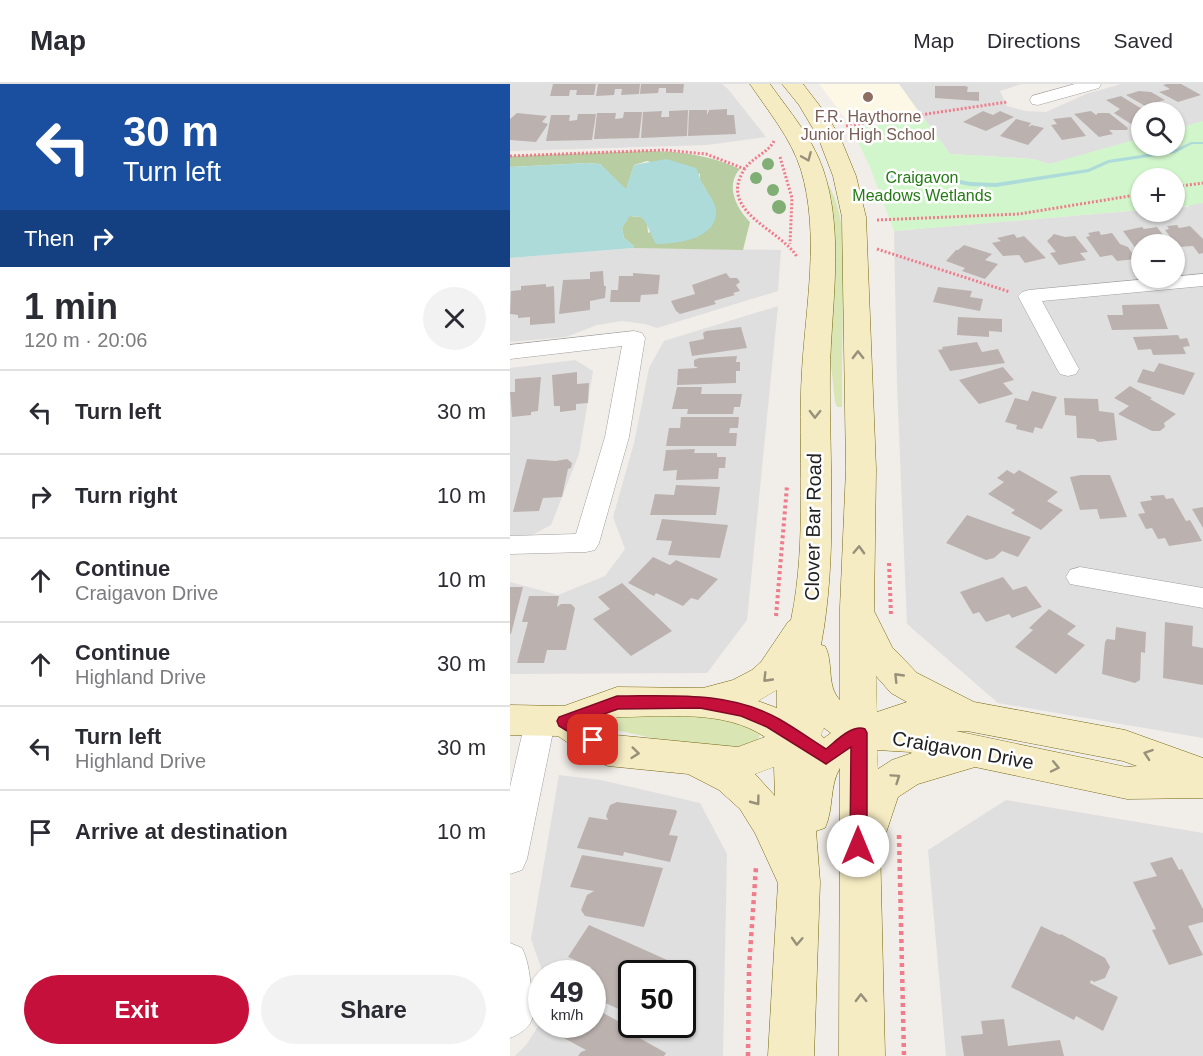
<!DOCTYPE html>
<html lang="en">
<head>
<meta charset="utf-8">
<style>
	body { margin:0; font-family:Helvetica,sans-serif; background:#f2f2f3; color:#2b2b33; height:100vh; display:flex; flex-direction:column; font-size:22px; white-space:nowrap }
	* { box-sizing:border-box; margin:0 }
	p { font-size:20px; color:#7c7c81 }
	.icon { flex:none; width:33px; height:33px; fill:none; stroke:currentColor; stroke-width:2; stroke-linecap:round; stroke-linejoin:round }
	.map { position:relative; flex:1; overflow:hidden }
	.details { display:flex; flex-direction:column; background:#fff; width:510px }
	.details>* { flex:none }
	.hud { background:#1a4fa0; color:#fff; overflow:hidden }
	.fabs { position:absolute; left:621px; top:18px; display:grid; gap:12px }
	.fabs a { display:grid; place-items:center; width:54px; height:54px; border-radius:50%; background:#fff; box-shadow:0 2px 4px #0004; font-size:30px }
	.speed { position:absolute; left:18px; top:876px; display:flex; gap:12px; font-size:30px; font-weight:700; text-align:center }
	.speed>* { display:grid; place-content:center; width:78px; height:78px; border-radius:50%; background:#fff; box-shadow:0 2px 4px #0004; line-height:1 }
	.speed small { font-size:15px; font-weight:400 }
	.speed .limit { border:3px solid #111; border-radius:9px; background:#fff; color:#111 }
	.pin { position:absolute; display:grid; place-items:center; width:51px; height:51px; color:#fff; margin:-26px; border-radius:12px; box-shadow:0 3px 9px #0006 }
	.me { position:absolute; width:66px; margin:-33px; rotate:0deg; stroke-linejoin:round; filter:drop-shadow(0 0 4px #0008) }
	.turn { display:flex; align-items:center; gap:21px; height:126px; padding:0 24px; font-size:27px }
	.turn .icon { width:78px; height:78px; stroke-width:2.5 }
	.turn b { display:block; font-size:42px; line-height:51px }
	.then { display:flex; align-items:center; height:57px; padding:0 24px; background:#0003; gap:12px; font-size:22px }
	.round { display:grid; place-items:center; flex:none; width:63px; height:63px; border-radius:32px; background:#f2f2f3 }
	.head { display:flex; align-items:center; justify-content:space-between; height:102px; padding:0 24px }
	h1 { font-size:36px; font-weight:700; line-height:45px }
	.button { display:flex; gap:12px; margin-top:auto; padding:12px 24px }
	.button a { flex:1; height:69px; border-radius:36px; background:#c4103a; color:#fff; font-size:24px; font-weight:700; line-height:69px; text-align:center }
	.button a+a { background:#f2f2f3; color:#2b2b33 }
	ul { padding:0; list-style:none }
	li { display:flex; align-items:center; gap:18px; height:84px; padding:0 24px; border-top:2px solid #e1e1e2 }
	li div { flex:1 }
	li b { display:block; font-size:22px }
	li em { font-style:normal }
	header { display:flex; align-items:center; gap:36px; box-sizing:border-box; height:84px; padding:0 30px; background:#fff; border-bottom:2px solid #e1e1e2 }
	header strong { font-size:28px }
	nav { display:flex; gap:33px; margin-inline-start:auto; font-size:21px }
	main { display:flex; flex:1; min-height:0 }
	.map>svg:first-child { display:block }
</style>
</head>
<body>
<header>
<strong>Map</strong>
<nav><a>Map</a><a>Directions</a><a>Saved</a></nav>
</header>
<main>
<section class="details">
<div class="hud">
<div class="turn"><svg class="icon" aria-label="left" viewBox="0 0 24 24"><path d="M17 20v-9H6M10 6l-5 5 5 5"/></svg><div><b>30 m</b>Turn left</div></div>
<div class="then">Then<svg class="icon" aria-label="right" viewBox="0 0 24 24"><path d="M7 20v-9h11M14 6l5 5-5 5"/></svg></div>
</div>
<div class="head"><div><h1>1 min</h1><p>120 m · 20:06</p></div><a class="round"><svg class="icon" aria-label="close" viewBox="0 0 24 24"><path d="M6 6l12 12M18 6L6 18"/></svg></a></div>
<ul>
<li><svg class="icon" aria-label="left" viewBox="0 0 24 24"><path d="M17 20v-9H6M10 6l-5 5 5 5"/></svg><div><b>Turn left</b></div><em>30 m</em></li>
<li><svg class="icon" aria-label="right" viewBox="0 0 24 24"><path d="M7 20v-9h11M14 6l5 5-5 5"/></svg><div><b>Turn right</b></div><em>10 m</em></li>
<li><svg class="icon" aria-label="ahead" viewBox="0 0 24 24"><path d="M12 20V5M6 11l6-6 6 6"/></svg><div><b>Continue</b><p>Craigavon Drive</p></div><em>10 m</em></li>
<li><svg class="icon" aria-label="ahead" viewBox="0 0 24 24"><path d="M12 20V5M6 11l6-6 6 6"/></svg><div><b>Continue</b><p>Highland Drive</p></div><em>30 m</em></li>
<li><svg class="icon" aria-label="left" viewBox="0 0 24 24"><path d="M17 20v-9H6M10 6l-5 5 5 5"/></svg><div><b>Turn left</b><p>Highland Drive</p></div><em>30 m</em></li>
<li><svg class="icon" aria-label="arrive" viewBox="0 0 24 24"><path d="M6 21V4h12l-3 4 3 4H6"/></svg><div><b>Arrive at destination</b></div><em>10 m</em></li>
</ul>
<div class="button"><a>Exit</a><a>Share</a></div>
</section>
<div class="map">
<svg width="693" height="972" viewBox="0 0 693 972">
	<rect width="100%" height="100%" fill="#f1ede9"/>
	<g fill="#e0dfdf" fill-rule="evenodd">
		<polygon points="0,0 212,0 218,5 256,53 197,61 0,67"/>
		<path d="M 389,0 L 511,0 L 490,7 L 497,22 L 515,27 L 536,28 L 576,10 L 611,0 L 693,0 L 693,654 L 488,619 L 397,540 L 387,301 L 384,147 L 631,126 L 664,128 L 665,124 L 679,123 L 664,94 L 632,94 L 631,108 L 523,75 L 440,70 ZM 632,28 L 664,28 L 664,62 L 632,62 ZM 632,160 L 664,160 L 664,194 L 632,194 Z"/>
		<polygon points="123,164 271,166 268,207 147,244 135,240 112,237 87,241 56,253 0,258 0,174"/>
		<polygon points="268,222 237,536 197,589 0,590 0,498 48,511 95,492 115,465 103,433 124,359 139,284 154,257"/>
		<polygon points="65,276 83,287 69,370 41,441 22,451 0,451 0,284"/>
		<path d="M 49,691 L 91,696 L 190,719 L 217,770 L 213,972 L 5,972 L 17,960 L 31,937 L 31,930 L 32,940 L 82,940 L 82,890 L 33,889 L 21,855 ZM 122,890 L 172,890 L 172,940 L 122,940 Z"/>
		<polygon points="496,716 693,749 693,972 436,972 418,766"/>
	</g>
	<polygon fill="#fdf8e6" points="309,0 389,0 408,27 337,37"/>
	<g fill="#d9e6b4">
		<path d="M 317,98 C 339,135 333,184 333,225 C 332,258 332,290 332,323 L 327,323 L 325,318 L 319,262 L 313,99 Z"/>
		<path d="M 204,629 L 251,648 L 248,655 C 206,678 141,650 96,645 L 90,640 L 92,633 Z"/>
	</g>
	<path fill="#b8cda1" d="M 136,67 C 169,67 200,71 230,85 C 215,101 226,124 240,138 L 233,166 L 123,164 L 124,162 L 114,154 L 112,144 L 119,132 L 131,133 L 137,138 L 138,149 L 203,118 L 190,96 L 190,90 L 137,77 L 124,81 L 116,106 L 90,80 L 77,79 L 0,83 L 0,72 Z"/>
	<polygon fill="#d2f6cb" points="415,36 440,70 523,75 539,80 631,54 632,62 664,62 665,45 693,37 693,119 665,124 664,94 632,94 631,126 384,147 360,83 341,44"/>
	<path fill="#addbda" d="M 156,75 L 186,84 C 189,89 189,92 191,97 C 195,108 208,118 206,131 C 203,156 164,160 146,160 C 140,151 139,140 131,133 L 120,132 L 112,144 L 114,154 L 124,162 L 123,164 L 0,174 L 0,83 L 77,79 L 90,80 L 116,105 L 124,81 Z"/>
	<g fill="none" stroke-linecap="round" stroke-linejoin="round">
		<polygon fill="#addbda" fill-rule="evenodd" points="681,58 693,58 693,60 682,60 665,69 599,79 579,88 486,103 460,102 420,94 377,94 374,92 377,90 420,90 460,98 486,99 578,85 598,76 664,66"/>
	</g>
	<g fill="#bbb2af">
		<polygon points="43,0 86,0 84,11 66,11 67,6 60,6 59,12 40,12"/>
		<polygon points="88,0 130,0 129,10 111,11 112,5 105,5 104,11 86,12"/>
		<polygon points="131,0 174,0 173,9 156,9 156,4 149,4 148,9 130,10"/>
		<polygon points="657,0 671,0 691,11 668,18 649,8 660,5 653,1"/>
		<polygon points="425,2 455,2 458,3 457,8 469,8 469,17 425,14"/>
		<polygon points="629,7 641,8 655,16 648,18 652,20 635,22 616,11"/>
		<polygon points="611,12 637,28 632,28 632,40 624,42 604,29 610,25 596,16"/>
		<polygon points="217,25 217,31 224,31 226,50 178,52 179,26 197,26 197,31 199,26"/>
		<polygon points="178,26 177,52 131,54 133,28 152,27 151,33 159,33 159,27"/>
		<polygon points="473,27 483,31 490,27 504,33 476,47 453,38"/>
		<polygon points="581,27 586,31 588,29 599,29 618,44 617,46 599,46 603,50 589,53 564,30"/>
		<polygon points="114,28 132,28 129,54 84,55 87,29 106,29 105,35 113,34"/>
		<polygon points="7,29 37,32 32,38 38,40 26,58 0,56 0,35"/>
		<polygon points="68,30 86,30 82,56 36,57 41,31 60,31 59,37 67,36"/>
		<polygon points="561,33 569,43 576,52 552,56 541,41 547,40 543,35"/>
		<polygon points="506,35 521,39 518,43 522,41 534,44 518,61 490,52"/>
		<polygon points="667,141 669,144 680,142 693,155 693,169 689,170 683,162 668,163 655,146 659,145 657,142"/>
		<polygon points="632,143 634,145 647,143 660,160 632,160 632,173 613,147"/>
		<polygon points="589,147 591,151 602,149 610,160 618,163 626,175 607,177 602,171 590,173 576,153 580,152 578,149"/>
		<polygon points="504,150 507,154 514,152 536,174 515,179 509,171 493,172 482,159 491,157 487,154"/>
		<polygon points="544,150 555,153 565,152 578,168 570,169 576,176 549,181 540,169 546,168 537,157"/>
		<polygon points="454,161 482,170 475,176 488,180 475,195 452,187 455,184 436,177 446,166 448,166"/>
		<polygon points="93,187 94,202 96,202 95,214 80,217 80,226 49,230 53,196 80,195 80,188"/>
		<polygon points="123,189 150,191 148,210 131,211 130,218 100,218 101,206 108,206 109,192 123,192"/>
		<polygon points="216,189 220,194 227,194 230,198 226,201 230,207 223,209 225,211 204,217 206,220 170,230 166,227 161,217 185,210 182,201"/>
		<polygon points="36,200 36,203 44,202 45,239 20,241 20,233 8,234 8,231 0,230 1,207 11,206 11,202"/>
		<polygon points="428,203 462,207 460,213 473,215 470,227 423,218"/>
		<polygon points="649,220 658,245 602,246 597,231 613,231 612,221"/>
		<polygon points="448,233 492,235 492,248 479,247 479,253 447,251"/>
		<polygon points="231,243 237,264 182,272 179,258 194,255 193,249 196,247"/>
		<polygon points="668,251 670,255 677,254 680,262 673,263 676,270 643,271 641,265 628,266 623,253"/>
		<polygon points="467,258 472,268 488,265 495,279 440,287 428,266 433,265 432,263"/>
		<polygon points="227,272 226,278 230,278 230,287 226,287 226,299 167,301 168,285 188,284 184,282 184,276 189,274"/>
		<polygon points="649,279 685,289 674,311 627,298 633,285 644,288"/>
		<polygon points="493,283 504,296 493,299 503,310 469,320 449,296"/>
		<polygon points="67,288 67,300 79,299 78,319 66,320 66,326 50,328 50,322 44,322 42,291"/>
		<polygon points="31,293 28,327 21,328 21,331 2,333 0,308 5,308 5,295"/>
		<polygon points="620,302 642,314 640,315 666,330 654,339 655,343 650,347 642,347 608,330 619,322 604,314"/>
		<polygon points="167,303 192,303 191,310 232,310 230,323 224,323 223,330 177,330 178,325 162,325"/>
		<polygon points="522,307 547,313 532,345 525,343 523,349 506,345 507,341 495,338 505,314 518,317"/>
		<polygon points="554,314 588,315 589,327 604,329 607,356 588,358 584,355 567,354 566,332 555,331"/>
		<polygon points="171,333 229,333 228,344 220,344 219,349 227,349 226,362 156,362 159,344 170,344"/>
		<polygon points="185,365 184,369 207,369 207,373 216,373 215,384 209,384 208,395 166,396 167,386 153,387 156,366"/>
		<polygon points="17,375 46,377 57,375 62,379 61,384 58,385 52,413 33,414 29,427 3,428"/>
		<polygon points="497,386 504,390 509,386 548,408 537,417 553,426 531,446 501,429 505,426 478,410 494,398 487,394"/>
		<polygon points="571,391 600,391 617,433 590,435 587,425 570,426 560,393"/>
		<polygon points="166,401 210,403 206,431 140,431 145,410 164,411"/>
		<polygon points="654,411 656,415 663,414 676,437 680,436 692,457 659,462 655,454 648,455 642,444 636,445 628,430 635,429 630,418 642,416 640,412"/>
		<polygon points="693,423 693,444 682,425"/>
		<polygon points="457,431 493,444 521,453 508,473 492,467 484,474 476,476 436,459"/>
		<polygon points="152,435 218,441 210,474 158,471 162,457 146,456"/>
		<polygon points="143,473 160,481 166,476 208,495 188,516 181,514 173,522 146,509 144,512 118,499"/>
		<polygon points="493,493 503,506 516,502 532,523 502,534 499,530 476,538 469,528 463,530 450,508"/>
		<polygon points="112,499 162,547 121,572 83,535 100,525 88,513"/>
		<polygon points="0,503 13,503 1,550 0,550"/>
		<polygon points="19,512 49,512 47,523 51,520 61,520 65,524 56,566 37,566 34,579 7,579 18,538 12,538"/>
		<polygon points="539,525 566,542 557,550 575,561 546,590 505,563 523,546 519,544"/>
		<polygon points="655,538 683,542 682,562 693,564 693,601 653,594"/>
		<polygon points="606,543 636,548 635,569 631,568 630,596 625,599 592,590 595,558 597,555 605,556"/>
		<polygon points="107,718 166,726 167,728 159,751 168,752 160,778 114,768 113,772 67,764 79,733 98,736 96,732 100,721"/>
		<polygon points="72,771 153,784 134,843 75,832 71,826 77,811 84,807 60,803"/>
		<polygon points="662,773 669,786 672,785 693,825 693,838 678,842 693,871 659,881 642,846 646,845 623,798 647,792 640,779"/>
		<polygon points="79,841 175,884 171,890 122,890 122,931 82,913 82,890 77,890 81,883 58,873"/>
		<polygon points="531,842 550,851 551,850 595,874 600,883 595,894 584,898 581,896 580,899 608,913 593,947 566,932 564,936 501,903"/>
		<polygon points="82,923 119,943 117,947 156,969 154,972 68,972 71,968 76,966 54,954 63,940 82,940"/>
		<polygon points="494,935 498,962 550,956 554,972 454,972 451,952 473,950 471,937"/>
	</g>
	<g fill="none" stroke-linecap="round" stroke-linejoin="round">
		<g stroke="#9f9f9f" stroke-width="1">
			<g id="street">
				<polygon points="565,0 591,0 589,4 528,21 522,20 520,16 522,12"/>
				<polygon points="693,190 693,202 532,217 569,285 566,290 558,292 550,290 547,285 508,212 512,208 519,206"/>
				<polygon points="124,247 132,249 135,254 119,353 89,459 85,466 76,468 0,470 0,452 66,450 95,353 112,262 0,275 0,261"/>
				<polygon points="570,483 693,504 693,524 560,500 556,493 560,486"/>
				<polygon points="30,626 41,629 45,638 17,775 12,786 0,790 0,703 15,638 19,629"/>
				<path d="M 0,859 L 12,864 C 18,876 19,888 21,901 C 25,927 29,942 0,954 Z"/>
			</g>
		</g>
		<g stroke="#74670e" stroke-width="1">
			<path id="secondary" d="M 240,0 L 260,0 C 279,27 302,53 313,85 C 335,150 321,221 320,288 C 319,379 328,471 311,561 L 315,562 C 324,579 316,602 330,616 L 330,524 L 336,385 L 332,133 L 323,92 L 308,53 L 289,21 L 272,0 L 293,0 L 316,30 L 330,53 L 346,92 L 356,133 L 366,385 L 364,527 L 382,563 L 407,589 L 464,618 L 615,646 L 693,674 L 693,714 L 617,715 L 465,683 L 408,700 L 388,713 L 377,746 L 370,759 L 375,972 L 329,972 L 330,684 C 319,702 324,725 315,744 L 306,747 L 310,798 L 304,972 L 258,972 L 268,799 L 245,749 L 230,725 L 209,706 L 178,690 L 98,682 L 85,677 L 48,652 L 0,651 L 0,621 L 54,622 L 107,603 L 193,604 L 223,596 L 242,586 L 251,578 L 278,538 L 281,536 C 298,455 287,368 292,286 C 296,220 310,150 291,86 C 281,54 258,27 240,0 ZM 366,592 L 381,609 L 397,618 L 367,628 ZM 267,606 L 267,624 L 248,617 ZM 108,633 C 155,633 214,625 255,653 L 228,663 L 105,651 L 89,640 ZM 314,644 L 321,649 L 314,654 L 311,651 ZM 446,647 L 457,647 L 613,677 L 627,682 L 617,683 ZM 367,666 L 400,668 L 402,669 L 382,676 L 368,685 ZM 264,683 L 265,712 L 245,690 Z"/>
		</g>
		<g stroke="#f07b8b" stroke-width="3" stroke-dasharray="2 2" stroke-linecap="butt">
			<polyline points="336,42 497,18"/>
			<path d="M 264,57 C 258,69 241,74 234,86 C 207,128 272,146 287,173"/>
			<polyline points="0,72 154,66 196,70 235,85"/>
			<polyline points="270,73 282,114 280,160"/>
			<polyline points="664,103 693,99"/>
			<polyline points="367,136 509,130 632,110"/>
			<polyline points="367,165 500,208"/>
		</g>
		<g stroke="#f07b8b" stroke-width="4" stroke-dasharray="3 3" stroke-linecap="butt">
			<polyline points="379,479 381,531"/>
			<polyline points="266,532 277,402"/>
		</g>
		<g stroke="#f07b8b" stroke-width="4.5" stroke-dasharray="4 4" stroke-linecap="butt">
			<polyline points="389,751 394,972"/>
			<polyline points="238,972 239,884 246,783"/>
		</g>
		<use href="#street" fill="#fff" fill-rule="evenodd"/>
		<use href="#secondary" fill="#f6ecc3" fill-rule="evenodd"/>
	</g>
	<g fill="#80ae74">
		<circle cx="258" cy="80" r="6"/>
		<circle cx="246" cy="94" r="6"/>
		<circle cx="263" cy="106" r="6"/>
		<circle cx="269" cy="123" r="7"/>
	</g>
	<defs><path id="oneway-chevron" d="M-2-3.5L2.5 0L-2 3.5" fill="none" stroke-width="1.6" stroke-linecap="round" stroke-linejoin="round" transform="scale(1.5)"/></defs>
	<g stroke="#97917b">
		<use href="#oneway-chevron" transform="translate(297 73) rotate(67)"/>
		<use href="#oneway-chevron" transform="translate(348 271) rotate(-91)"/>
		<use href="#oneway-chevron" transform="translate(305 330) rotate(91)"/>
		<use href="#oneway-chevron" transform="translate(349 466) rotate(-88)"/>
		<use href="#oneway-chevron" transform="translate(388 593) rotate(-134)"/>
		<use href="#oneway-chevron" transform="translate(257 594) rotate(134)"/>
		<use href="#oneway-chevron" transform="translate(125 669) rotate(6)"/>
		<use href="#oneway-chevron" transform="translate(638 670) rotate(-161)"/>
		<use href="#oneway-chevron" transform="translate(545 683) rotate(12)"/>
		<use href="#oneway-chevron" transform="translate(386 694) rotate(-34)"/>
		<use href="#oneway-chevron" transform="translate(246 717) rotate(53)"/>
		<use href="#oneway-chevron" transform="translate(287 857) rotate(93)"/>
		<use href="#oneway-chevron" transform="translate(351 914) rotate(-91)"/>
	</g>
	<path fill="#c4103a" stroke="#7f0a26" stroke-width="1.5" d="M 107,612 C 162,612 220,607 269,635 C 285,644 300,655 316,665 C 326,657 342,640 355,645 L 357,649 L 357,762 L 354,767 L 348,769 L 342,767 L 340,762 L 341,663 L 316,680 L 257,643 L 231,632 L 190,624 L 108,625 L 69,639 L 89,652 L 91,656 L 89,661 L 83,663 L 49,642 L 47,637 L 49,633 Z"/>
	<circle fill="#8d6e63" stroke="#fff" stroke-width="2" cx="358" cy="13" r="6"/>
	<g text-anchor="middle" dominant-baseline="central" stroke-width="5" stroke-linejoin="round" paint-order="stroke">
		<g font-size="16" fill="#785e54" stroke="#fff">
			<text x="358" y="32">F.R. Haythorne<tspan x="358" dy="18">Junior High School</tspan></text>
		</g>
		<g font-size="16" fill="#247b15" stroke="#fff">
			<text x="412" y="93">Craigavon<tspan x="412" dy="18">Meadows Wetlands</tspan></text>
		</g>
		<g font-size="20" fill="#222" stroke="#fff">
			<text transform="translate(303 443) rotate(-89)">Clover Bar Road</text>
			<text transform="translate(453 666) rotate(10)">Craigavon Drive</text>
		</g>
	</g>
</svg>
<div class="fabs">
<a><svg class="icon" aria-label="search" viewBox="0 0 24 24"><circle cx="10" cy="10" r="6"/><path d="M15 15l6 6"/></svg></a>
<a>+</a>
<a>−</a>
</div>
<div class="speed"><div>49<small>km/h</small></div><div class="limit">50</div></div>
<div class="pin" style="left:83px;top:656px;background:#d93025"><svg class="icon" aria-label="arrive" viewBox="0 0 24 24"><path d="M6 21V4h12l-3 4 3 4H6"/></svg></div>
<svg class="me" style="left:348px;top:762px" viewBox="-20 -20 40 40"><circle r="19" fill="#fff"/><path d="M0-13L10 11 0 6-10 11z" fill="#c4103a"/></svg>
</div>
</main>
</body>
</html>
